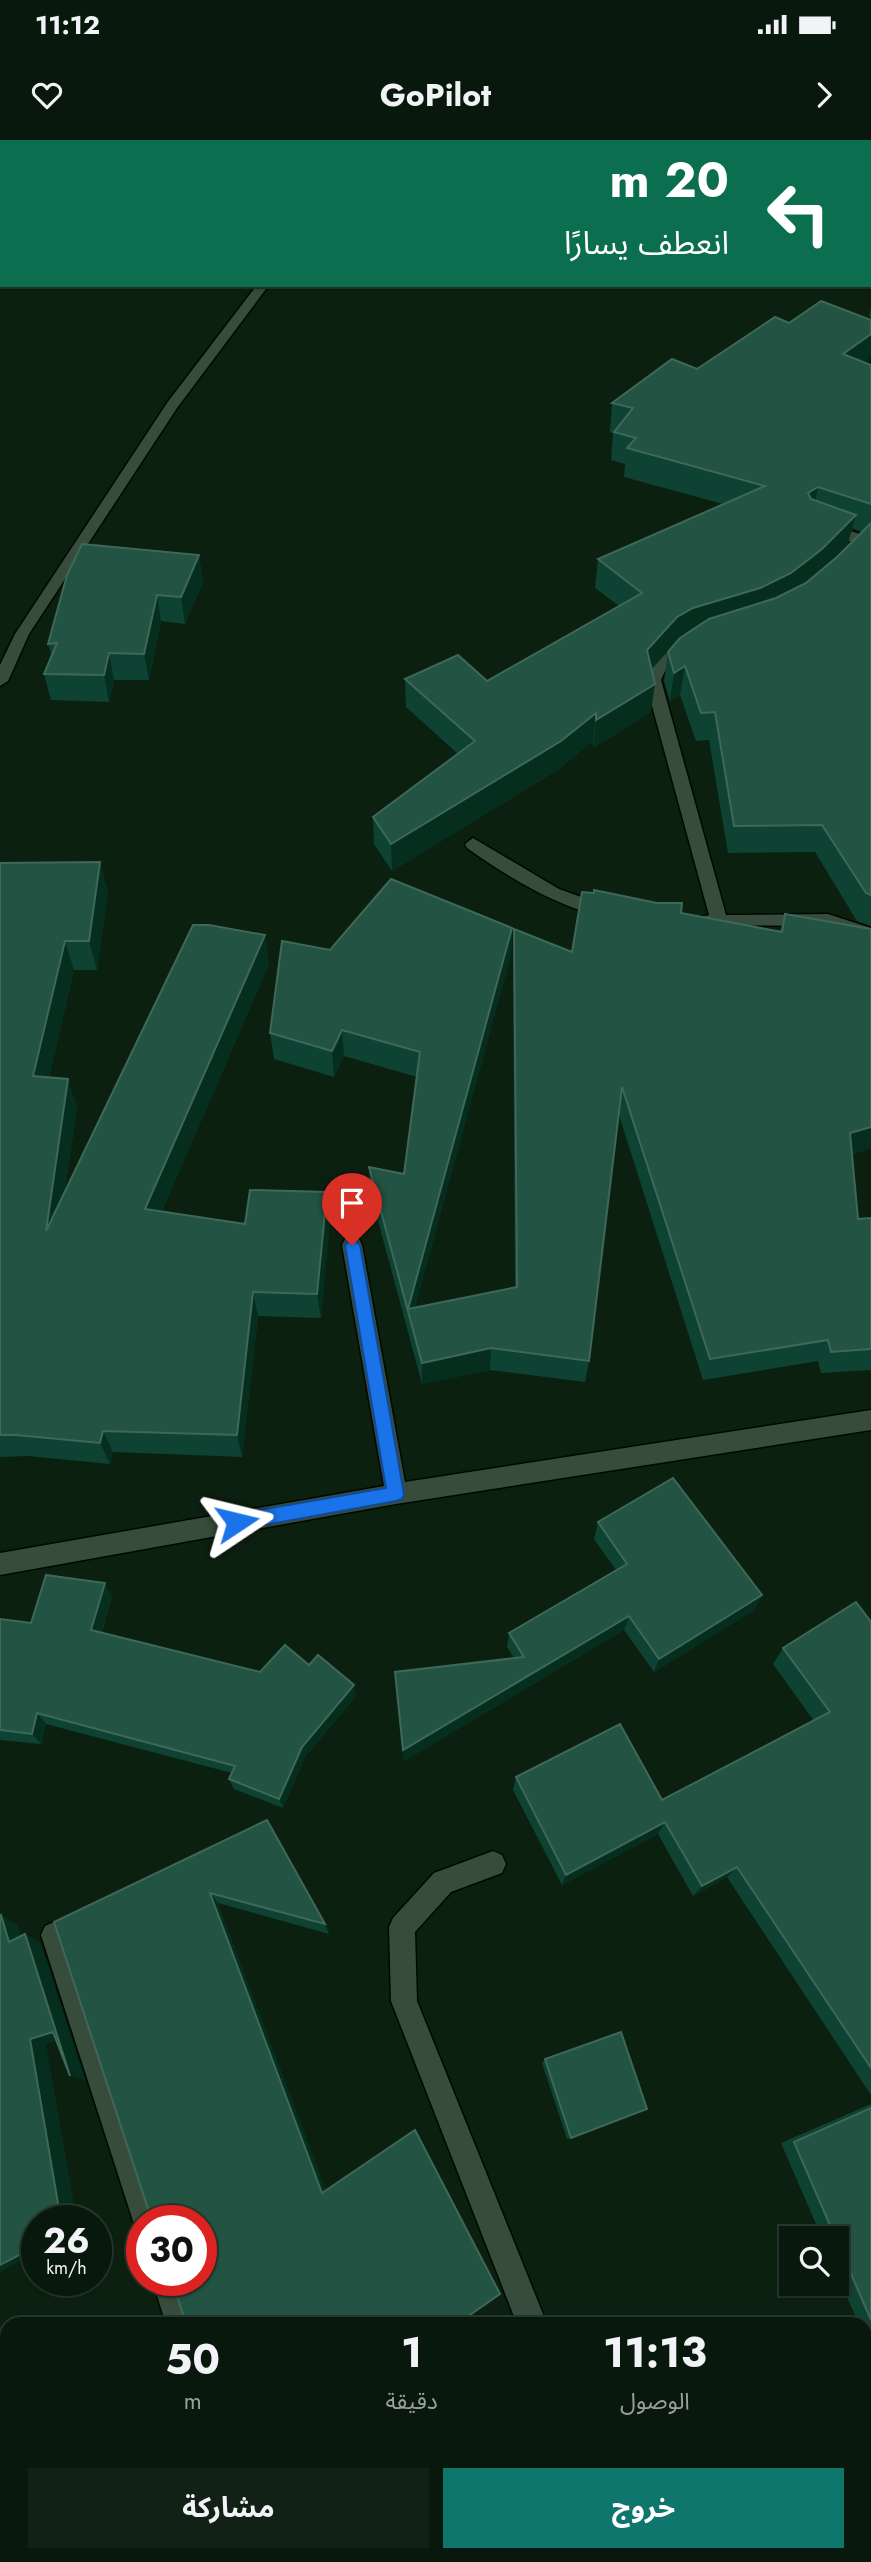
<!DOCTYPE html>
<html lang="ar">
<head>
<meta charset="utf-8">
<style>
	body { margin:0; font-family:Jost,"Noto Sans Arabic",sans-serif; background:#122115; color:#f1f3f6; direction:rtl; height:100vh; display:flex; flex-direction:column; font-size:26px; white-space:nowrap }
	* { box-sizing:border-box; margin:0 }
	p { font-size:23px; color:#99a09d }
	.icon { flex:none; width:38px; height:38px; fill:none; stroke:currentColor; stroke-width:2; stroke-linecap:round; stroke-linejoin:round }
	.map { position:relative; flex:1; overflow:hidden; direction:ltr }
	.sheet { position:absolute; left:0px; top:2177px; width:872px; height:245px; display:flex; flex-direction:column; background:#09180c; border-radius:21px 21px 0 0; box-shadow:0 2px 5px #0004,0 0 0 2px #29372d; direction:rtl }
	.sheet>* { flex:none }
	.top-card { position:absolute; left:0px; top:0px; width:872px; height:147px; box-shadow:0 2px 5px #0004,0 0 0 2px #29372d; direction:rtl; background:#0b6e4f; color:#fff; overflow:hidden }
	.controls { position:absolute; left:779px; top:2086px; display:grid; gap:14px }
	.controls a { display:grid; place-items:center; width:70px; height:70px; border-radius:0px; background:#09180c; box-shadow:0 2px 5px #0004,0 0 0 2px #29372d; font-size:35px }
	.speed { position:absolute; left:21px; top:2065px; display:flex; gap:14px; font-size:35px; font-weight:700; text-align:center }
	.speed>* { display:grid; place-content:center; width:91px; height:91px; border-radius:50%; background:#09180c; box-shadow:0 2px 5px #0004,0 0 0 2px #29372d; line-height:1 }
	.speed small { font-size:18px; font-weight:400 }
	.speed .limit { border:10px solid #d22; background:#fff; color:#111 }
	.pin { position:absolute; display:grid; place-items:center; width:60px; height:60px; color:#fff; margin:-72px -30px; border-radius:50% 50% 50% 0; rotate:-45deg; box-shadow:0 0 7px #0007 }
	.pin .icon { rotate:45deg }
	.me { position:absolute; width:77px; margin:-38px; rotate:80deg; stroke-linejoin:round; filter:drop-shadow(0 0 5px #0008) }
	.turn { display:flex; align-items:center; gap:24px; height:147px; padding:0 28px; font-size:32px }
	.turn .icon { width:91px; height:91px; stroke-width:2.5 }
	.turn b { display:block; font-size:49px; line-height:60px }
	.eta { display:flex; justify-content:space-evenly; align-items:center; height:119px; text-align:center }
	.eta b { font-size:42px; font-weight:700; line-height:49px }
	.cta { display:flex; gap:14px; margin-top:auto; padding:14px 28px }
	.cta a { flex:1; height:80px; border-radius:0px; background:#0f766e; color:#fff; font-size:28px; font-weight:700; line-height:80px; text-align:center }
	.cta a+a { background:#122115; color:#f1f3f6 }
	.status { display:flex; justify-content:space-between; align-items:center; height:49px; padding:0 35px; background:#09180c; direction:ltr }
	.status svg { height:19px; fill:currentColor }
	header { display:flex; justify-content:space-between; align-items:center; height:91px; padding:0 28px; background:#09180c; font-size:32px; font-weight:700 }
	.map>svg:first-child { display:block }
</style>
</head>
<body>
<div class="status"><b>11:12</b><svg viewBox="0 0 49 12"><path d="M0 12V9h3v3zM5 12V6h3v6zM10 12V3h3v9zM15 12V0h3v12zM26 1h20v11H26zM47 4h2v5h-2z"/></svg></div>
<header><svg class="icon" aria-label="forward" viewBox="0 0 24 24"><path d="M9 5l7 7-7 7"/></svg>GoPilot<svg class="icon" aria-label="heart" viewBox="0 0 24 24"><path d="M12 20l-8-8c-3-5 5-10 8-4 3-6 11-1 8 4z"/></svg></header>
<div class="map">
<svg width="871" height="2422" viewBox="0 0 871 2422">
	<rect width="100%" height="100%" fill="#0c2010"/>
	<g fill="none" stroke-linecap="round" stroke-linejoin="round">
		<g stroke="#000901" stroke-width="3">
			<g id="minor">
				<polygon points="823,383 871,397 871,405 857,404 818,390 818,384"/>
				<polygon points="690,497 695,499 698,502 695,505 667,527 661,540 726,775 828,774 871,788 871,800 827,786 701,785 698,781 701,777 709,775 645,540 656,521"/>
				<path d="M 473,698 L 559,749 L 612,768 L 615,772 L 606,778 C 554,765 511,739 467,708 L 465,704 Z"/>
				<polygon points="352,1097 359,1099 362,1105 405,1342 871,1270 871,1290 396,1364 0,1435 0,1413 384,1346 342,1105 345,1099"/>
				<polygon points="493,1711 502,1715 506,1724 502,1733 451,1752 415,1792 417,1861 547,2184 517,2184 391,1861 389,1787 393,1778 434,1733"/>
				<polygon points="54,1782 63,1786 67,1795 161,2081 142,2081 142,2093 137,2091 133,2081 41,1795 45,1786"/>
				<polygon points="152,2140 181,2140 196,2184 166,2184"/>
				<polygon points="240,2415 272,2415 274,2422 242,2422"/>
				<polygon points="607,2415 639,2415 642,2422 610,2422"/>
			</g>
		</g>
		<g stroke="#000901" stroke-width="3">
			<g id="tertiary">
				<polygon points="367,0 377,0 366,2"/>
				<polygon points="257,145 269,145 177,268 29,494 8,541 0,546 0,525 15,494 167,263"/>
			</g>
		</g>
		<use href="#minor" fill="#374c3a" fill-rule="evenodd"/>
		<use href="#tertiary" fill="#374c3a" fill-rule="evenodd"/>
	</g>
	<g fill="#0e4233" fill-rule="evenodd">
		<path d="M 871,167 L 871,217 L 864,222 L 871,225 L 871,786 L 857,781 L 815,712 L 728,713 L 709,600 L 696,601 L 680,555 L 670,561 L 664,541 L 668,512 L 675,504 L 652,529 L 651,572 L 593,608 L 593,601 L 559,629 L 392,731 L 374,704 L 373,677 L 458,614 L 406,567 L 405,539 L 487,541 L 619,466 L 595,448 L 598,419 L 723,364 L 624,337 L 625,324 L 611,320 L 613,293 L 610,292 L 612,263 L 697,229 L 789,183 L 871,180 L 869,176 ZM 852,388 L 862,392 L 837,417 L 824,428 L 848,403 Z"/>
		<polygon points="199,415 203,442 185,484 161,481 149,540 114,540 109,562 51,560 44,534 52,516 48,504"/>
		<polygon points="100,722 108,752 97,830 74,830 49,938 77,967 65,1050 269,824 162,1071 245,1084 327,1052 330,1078 321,1178 258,1176 242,1317 113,1312 110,1324 28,1316 0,1317 0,723"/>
		<polygon points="681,773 780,791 785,774 871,789 871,1008 852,1014 858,1079 871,1078 871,1230 821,1233 818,1221 703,1240 619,975 589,1221 585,1242 490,1230 422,1244 370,1051 369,1027 404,1034 417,937 344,916 334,937 274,919 270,893 330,810 512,788 511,815 415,1167 515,1147 513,816 514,789 572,812"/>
		<polygon points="598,1382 762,1455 754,1470 654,1532 624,1490 404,1621 395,1532 514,1518 507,1507 509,1493 616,1430 594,1399"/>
		<polygon points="112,1456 102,1493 260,1532 309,1525 356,1556 305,1617 283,1668 234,1649 229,1639 232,1633 46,1584 41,1604 0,1600 0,1479 31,1483"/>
		<polygon points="871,1482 871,1955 727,1737 693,1756 658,1694 562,1745 513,1650 516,1637 662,1660 814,1581 773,1524 783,1508"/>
		<polygon points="267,1680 325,1784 329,1794 218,1763 201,2140 54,1782"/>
		<polygon points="545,1919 647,1969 567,1999 542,1923"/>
		<polygon points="871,1964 871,2334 864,2339 864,2184 852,2184 857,2180 836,2132 836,2098 822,2098 781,2003"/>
	</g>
	<g fill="#052e1e">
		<polygon points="871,194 871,217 837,242 843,214"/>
		<polygon points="818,347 812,376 808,353"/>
		<polygon points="856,375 848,403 815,437 785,461 688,496 673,505 643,538 647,510 677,477"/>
		<polygon points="199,415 203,442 185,484 181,457"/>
		<polygon points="157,455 161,481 149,540 144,514"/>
		<polygon points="109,513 114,540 109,562 104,535"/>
		<polygon points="685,526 680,555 670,561 674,533"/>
		<polygon points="655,544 651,572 593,608 596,580"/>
		<polygon points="596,573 593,601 559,629 392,731 391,704"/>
		<polygon points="100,722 108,752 97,830 89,801"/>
		<polygon points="512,788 511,815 411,1183 408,1169"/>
		<polygon points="265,795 269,824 152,1094 145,1069"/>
		<polygon points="65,801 74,830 43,964 33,936"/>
		<polygon points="342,890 344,916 334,937 332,911"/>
		<polygon points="68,939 77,967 56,1117 46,1091"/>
		<polygon points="871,987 871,1008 840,1017 850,993"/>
		<polygon points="327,1052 330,1078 321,1178 317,1154"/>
		<polygon points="253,1152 258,1176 242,1317 237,1295"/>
		<polygon points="491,1208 490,1230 422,1244 422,1223"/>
		<polygon points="103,1291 113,1312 110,1324 100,1303"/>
		<polygon points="105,1443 112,1456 99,1502 91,1490"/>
		<polygon points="762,1455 754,1470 654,1532 659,1519"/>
		<polygon points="629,1476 624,1490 404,1621 403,1610"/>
		<polygon points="354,1545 356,1556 305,1617 283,1668 279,1659 302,1607"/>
		<polygon points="37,1573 46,1584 41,1604 32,1594"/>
		<polygon points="665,1682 658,1694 562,1745 566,1735"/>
		<polygon points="737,1727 727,1737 693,1756 702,1746"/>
		<polygon points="210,1753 218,1763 327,2052 322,2053"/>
		<polygon points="1,1775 18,1785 26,1811 9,1802"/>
		<polygon points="25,1794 41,1804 85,1940 70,1936 59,1901 46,1904 77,2081 61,2081 30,1899"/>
		<polygon points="37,2106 37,2112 0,2132 0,2125"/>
		<polygon points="118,2415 135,2415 136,2422 119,2422"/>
	</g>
	<g fill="#235343" stroke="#3e6859" stroke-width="2">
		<polygon points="821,161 871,180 871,194 843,214 871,225 871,364 818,347 808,353 811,359 856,375 822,409 791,433 760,448 693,468 677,477 647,510 655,544 596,580 596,573 561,601 391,704 373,677 475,601 405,539 458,515 487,541 642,453 598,419 765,346 627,308 636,298 614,292 633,268 612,263 672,219 697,229 775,177 789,183"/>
		<polygon points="871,383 871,755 866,753 822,685 734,686 715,572 701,573 685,526 674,533 668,512 680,498 709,479 776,458 806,443 837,417"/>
		<polygon points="82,404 199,415 181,457 157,455 144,514 109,513 104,535 44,534 57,503 48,504 67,435"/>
		<polygon points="100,722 89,801 65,801 33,936 68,939 46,1091 193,785 209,785 265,795 145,1069 245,1084 250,1050 327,1052 317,1154 253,1152 237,1295 103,1291 100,1303 16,1295 0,1295 0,723"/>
		<polygon points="391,739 512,788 408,1169 517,1147 514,789 572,812 582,752 594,753 594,750 657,763 682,763 681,773 782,792 785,774 871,789 871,987 850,993 858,1079 871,1078 871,1209 831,1212 828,1200 710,1219 622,947 589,1221 491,1208 422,1223 369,1027 404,1034 420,912 342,890 332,911 270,893 282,801 330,810"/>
		<polygon points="673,1338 762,1455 659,1519 629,1476 403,1610 395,1532 524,1517 509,1493 627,1424 598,1382"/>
		<polygon points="46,1435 105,1443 91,1490 260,1532 285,1505 309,1525 318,1515 354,1545 302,1607 279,1659 229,1639 235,1626 37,1573 32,1594 0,1590 0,1479 31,1483"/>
		<polygon points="856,1462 871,1482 871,1928 737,1727 702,1746 665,1682 566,1735 516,1637 620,1584 662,1660 830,1572 783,1508"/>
		<polygon points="267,1680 325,1784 210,1753 322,2053 415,1990 500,2154 457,2184 186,2184 173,2143 162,2141 162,2140 201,2140 201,2081 152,2081 54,1782"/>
		<polygon points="1,1775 9,1802 25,1794 70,1936 53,1892 30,1899 61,2081 37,2081 37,2106 0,2125 0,1776"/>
		<polygon points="621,1892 647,1969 571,1998 545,1919"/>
		<polygon points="871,1968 871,2180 794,2002"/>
		<polygon points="871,2187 871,2334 864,2339 864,2192"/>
		<polygon points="7,2250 7,2415 118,2415 119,2422 0,2422 0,2255"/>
		<polygon points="282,2415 305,2415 295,2422 284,2422"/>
	</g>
	<polygon fill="#1a73e8" stroke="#114b97" stroke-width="2" points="352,1098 360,1105 404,1354 402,1359 396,1361 237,1390 231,1387 229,1382 231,1376 237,1374 386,1348 345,1105"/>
</svg>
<div class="controls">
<a><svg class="icon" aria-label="search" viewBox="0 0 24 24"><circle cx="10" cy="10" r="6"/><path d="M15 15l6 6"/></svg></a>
</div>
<div class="speed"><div>26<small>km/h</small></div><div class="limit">30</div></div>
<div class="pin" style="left:352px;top:1105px;background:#d93025"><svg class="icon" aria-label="arrive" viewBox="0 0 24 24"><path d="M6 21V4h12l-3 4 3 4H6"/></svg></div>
<svg class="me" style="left:237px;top:1382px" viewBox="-20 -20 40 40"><path d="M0-17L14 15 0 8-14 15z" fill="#1a73e8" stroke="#fff" stroke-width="4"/></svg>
<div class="top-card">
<div class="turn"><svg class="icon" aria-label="left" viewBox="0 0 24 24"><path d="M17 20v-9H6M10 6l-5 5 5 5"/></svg><div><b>20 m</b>انعطف يسارًا</div></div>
</div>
<section class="sheet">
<div class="eta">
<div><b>11:13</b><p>الوصول</p></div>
<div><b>1</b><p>دقيقة</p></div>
<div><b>50</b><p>m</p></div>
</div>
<div class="cta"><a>خروج</a><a>مشاركة</a></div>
</section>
</div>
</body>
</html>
